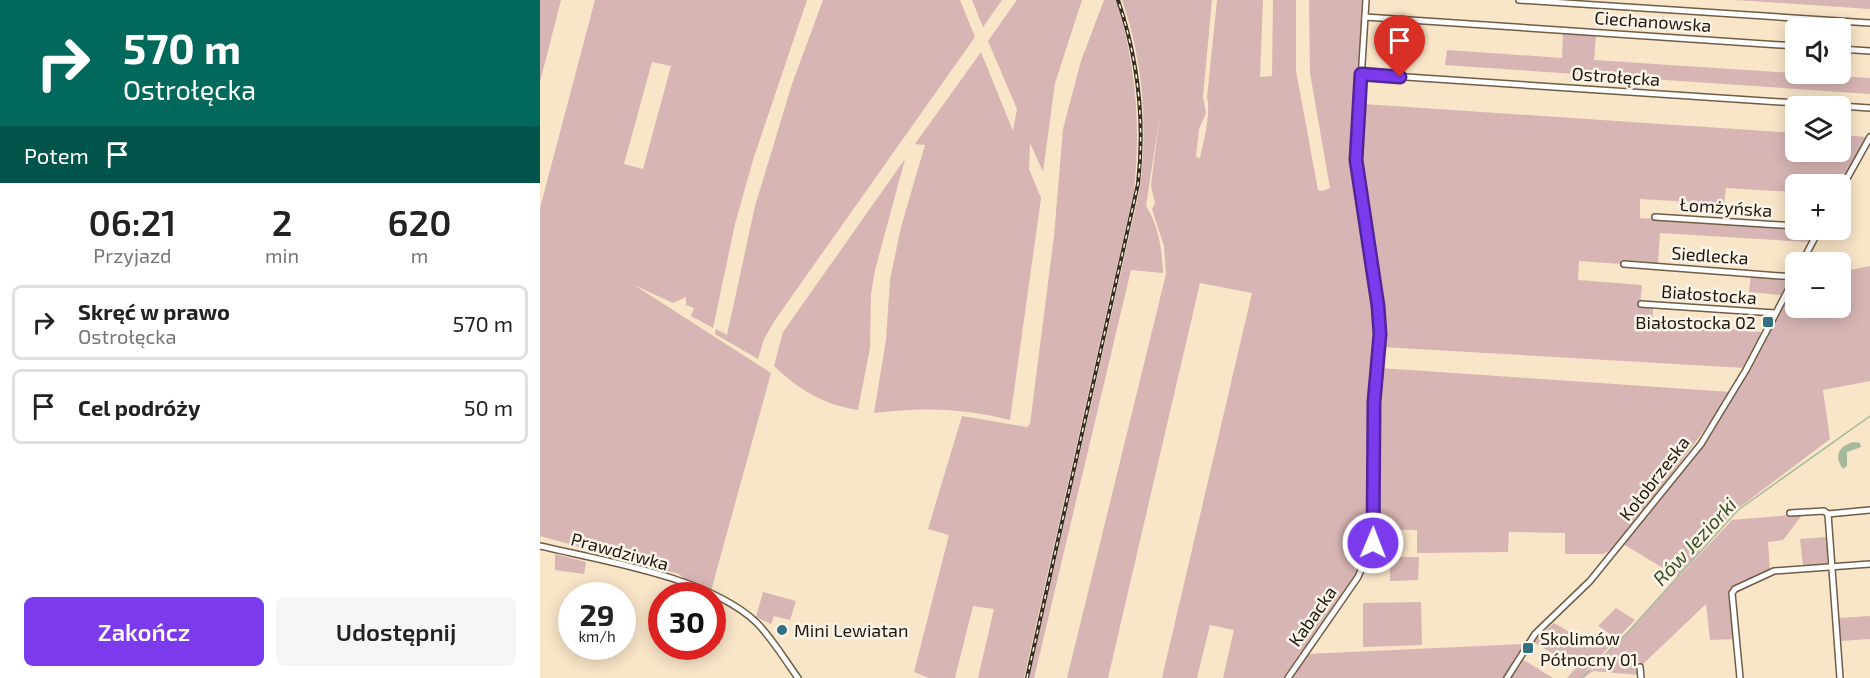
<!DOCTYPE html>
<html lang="pl">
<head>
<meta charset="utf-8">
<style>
	body { margin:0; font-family:"Exo 2",sans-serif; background:#f6f6f6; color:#222; height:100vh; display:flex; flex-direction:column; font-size:22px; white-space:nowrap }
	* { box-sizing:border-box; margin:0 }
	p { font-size:20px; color:#767676 }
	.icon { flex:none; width:33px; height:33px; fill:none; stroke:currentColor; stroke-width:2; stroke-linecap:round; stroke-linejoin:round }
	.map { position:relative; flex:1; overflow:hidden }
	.panel { display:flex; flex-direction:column; background:#fff; width:540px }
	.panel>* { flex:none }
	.banner { background:#00695c; color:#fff; overflow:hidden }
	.buttons { position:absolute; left:1245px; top:18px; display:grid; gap:12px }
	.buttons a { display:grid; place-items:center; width:66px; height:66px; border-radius:9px; background:#fff; box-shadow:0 3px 15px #0003; font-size:30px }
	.speed { position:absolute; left:18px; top:582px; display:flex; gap:12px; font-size:30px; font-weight:700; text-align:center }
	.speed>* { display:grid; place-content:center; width:78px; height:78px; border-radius:50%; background:#fff; box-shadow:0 3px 15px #0003; line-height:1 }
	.speed small { font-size:15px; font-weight:400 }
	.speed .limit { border:9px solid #d22; background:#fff; color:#111 }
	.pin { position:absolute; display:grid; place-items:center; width:51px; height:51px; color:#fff; margin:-62px -26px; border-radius:50% 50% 50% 0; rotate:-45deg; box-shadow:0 0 6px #0007 }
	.pin .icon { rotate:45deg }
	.me { position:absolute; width:66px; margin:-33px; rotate:1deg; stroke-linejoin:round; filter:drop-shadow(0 0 4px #0008) }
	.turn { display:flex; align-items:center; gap:21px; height:126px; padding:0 24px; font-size:27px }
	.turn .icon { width:78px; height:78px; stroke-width:2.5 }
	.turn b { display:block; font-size:42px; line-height:51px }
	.then { display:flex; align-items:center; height:57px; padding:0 24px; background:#0003; gap:12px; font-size:22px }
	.eta { display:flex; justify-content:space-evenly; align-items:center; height:102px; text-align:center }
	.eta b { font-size:36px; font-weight:600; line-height:42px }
	.action { display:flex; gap:12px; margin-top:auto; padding:12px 24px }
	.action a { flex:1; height:69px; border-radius:9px; background:#7c3aed; color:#fff; font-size:24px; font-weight:600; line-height:69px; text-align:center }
	.action a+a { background:#f6f6f6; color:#222 }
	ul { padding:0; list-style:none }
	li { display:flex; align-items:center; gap:18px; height:75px; margin:0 12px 9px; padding:0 12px; border:3px solid #e0e0e0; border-radius:9px }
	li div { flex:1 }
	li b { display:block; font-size:22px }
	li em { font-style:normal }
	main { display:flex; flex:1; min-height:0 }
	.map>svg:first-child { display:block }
</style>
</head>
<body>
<main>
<section class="panel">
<div class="banner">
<div class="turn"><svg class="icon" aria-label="right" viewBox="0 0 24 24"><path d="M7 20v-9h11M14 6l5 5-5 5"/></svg><div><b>570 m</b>Ostrołęcka</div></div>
<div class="then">Potem<svg class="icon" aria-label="arrive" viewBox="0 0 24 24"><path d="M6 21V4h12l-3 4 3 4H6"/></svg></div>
</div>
<div class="eta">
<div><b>06:21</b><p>Przyjazd</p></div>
<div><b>2</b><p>min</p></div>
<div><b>620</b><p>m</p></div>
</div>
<ul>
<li><svg class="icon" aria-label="right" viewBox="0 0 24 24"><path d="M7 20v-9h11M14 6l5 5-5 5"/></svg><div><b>Skręć w prawo</b><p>Ostrołęcka</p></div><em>570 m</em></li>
<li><svg class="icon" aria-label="arrive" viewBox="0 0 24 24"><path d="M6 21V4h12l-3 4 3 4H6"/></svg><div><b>Cel podróży</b></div><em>50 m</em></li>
</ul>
<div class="action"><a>Zakończ</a><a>Udostępnij</a></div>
</section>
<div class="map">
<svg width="1330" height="678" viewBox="0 0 1330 678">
	<rect width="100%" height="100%" fill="#f9e5c8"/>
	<g fill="#d7b5b4" fill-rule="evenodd">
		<polygon points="0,0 21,0 0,82"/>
		<path d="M 55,0 L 267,0 L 213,160 L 195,224 L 173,328 L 151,316 L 154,308 L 146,305 L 146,297 L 133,303 L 94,285 L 231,373 L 171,591 L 147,581 L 139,574 L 0,536 L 0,208 ZM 112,62 L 131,66 L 103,169 L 84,164 Z"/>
		<polygon points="283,0 420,0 435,37 235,320 224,339 218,359 175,334 176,329 187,335 215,206 252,84"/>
		<polygon points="432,0 462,0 443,27"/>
		<path d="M 477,0 L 542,0 L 515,83 L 503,172 L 490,143 L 489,169 L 501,198 L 470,420 C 424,408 381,407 334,413 L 346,340 L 350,280 L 361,227 L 385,145 L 375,144 L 441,52 L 473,131 L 477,109 L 448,41 Z"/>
		<path d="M 564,0 L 576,0 C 596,64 601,124 594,191 L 484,678 L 438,678 L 454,609 L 433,606 L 415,678 L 389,678 L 374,672 L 409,535 L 388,529 L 422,416 L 487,427 L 490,424 L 514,236 L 523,129 L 541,61 Z"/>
		<path d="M 582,0 L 672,0 L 663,97 L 666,113 L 659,129 L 656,157 L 660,158 C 664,139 671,115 667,97 L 677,0 L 723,0 L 720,77 L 732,76 L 733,0 L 756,0 L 756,71 L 778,190 L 782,191 L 790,188 L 770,73 L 769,0 L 823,0 L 814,159 L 835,307 L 837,344 L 830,403 L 829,536 C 820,591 771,630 745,678 L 683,678 L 694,630 L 670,625 L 657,678 L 622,678 L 712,293 L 660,283 L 568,678 L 527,678 L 626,274 L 624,246 L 612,209 L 615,203 L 611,185 L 620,114 L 606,206 C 619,226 622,250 623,273 L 591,270 L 494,678 L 489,678 L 600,188 C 608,125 603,60 582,0 Z"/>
		<polygon points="1194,0 1330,0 1330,9 1212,1"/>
		<polygon points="1023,33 1056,35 1054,60 1330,78 1330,94 905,65 907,50 1022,58"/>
		<polygon points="823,104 1255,133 1256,152 1300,152 1301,135 1327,137 1301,185 1256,184 1255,192 1186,188 1184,204 1100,199 1100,218 1276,230 1269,242 1120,233 1118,263 1081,260 1081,264 1039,261 1038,280 1102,285 1100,306 1113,306 1113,322 1222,332 1205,368 842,347 841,307 820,159"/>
		<path d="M 365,159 L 335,270 L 331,294 L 330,348 L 318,410 C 284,405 258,389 234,366 L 243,332 Z"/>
		<polygon points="1330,266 1330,381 1283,390 1290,439 1192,513 1138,577 1083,544 1158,454 1213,364 1255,284 1256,308 1300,308 1301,272"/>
		<polygon points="1211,274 1250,279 1241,295 1209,292"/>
		<path d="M 840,368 L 1190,392 C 1154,448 1113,498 1071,550 L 1063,554 L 1025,554 L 1025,533 L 969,532 L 968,552 L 877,553 L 877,530 L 837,529 L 836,410 Z"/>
		<polygon points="1263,514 1243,540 1228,542 1230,570 1194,587 1188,594 1192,598 1195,639 1170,640 1166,604 1102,665 1098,661 1099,675 1053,671 1044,678 1027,678 1036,667 993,642 1014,623 1057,648 1070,634 1058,626 1076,608 1095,620 1046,671 1052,670 1192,520"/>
		<polygon points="1287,537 1287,564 1263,565 1260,539"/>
		<polygon points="15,554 46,562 44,574 15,570"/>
		<polygon points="850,557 879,557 878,580 850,581"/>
		<polygon points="223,592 256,601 250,620 234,616 231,624 216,617"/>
		<polygon points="881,602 882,645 823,647 823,603"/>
		<polygon points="1330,616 1330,639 1300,641 1298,618"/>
		<polygon points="984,644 963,678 752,678 767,654"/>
		<polygon points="982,659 1013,678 971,678"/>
	</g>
	<path fill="#a6ba9b" d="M 1313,442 L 1320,443 L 1321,447 L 1307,452 L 1307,466 L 1303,469 C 1294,456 1298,447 1313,442 Z"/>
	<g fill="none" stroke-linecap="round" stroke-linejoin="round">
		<polyline stroke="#a6ba9b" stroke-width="1.5" points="1041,678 1088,632 1198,510 1330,416"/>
		<g stroke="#6f5d44" stroke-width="8">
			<g id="street">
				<polyline points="979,0 1330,23"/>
				<polyline points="825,17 1256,46"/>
				<polyline points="1300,49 1330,51"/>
				<polyline points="821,74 1330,108"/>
				<polyline points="1300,191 1330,137"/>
				<polyline points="1115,217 1256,226"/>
				<polyline points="1262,262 1279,230"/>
				<polyline points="1084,264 1254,277"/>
				<polyline points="1101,304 1235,313"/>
				<polyline points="1250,513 1284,511 1288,514 1330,510"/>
				<polyline points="1288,514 1300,678"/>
				<path d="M 0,546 C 64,561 168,577 216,622 C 232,638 245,660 258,678"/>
				<polyline points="1100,667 1101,678"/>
				<polyline points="748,678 818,577 833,543 834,402 840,334 838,306 816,160 826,0"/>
				<polyline points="967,678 995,634 1050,581 1161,444 1206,370 1256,275"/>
				<polyline points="1200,678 1192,593 1195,589 1234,571 1330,564"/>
			</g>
		</g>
		<use href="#street" stroke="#fff" stroke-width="5"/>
		<g stroke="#382f22" stroke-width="4">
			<path id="rail" d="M 487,678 L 598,184 C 605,122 598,59 578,0"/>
		</g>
		<use href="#rail" stroke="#fcf4e9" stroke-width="1.5" stroke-dasharray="4.5" stroke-linecap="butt"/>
	</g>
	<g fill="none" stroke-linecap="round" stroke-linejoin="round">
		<g stroke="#51269a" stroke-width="15">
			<polyline id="route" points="833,543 834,402 840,334 838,306 816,160 821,74 860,77"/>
		</g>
		<use href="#route" stroke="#7c3aed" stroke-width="10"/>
	</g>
	<g fill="#2f7083" stroke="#fcf4e9" stroke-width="2">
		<rect x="1222" y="316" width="12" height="12" rx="3"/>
		<circle cx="242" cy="630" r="6"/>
		<rect x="982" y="642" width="12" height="12" rx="3"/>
	</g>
	<g text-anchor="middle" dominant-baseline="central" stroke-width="5" stroke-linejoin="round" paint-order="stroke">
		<g font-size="18" fill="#1f180d" stroke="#fcf4e9">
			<text transform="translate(1113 21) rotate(4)">Ciechanowska</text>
			<text transform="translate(1076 76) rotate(4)">Ostrołęcka</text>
			<text transform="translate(1186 207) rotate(4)">Łomżyńska</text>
			<text transform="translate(1170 255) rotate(4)">Siedlecka</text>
			<text transform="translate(1169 294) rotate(4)">Białostocka</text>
			<text transform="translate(1114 478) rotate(-52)">Kołobrzeska</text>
			<text transform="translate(80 551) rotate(15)">Prawdziwka</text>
			<text transform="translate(772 616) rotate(-55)">Kabacka</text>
		</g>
		<g font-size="18" fill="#1f180d" stroke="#fcf4e9" text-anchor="start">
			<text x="1216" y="322" text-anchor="end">Białostocka 02</text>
			<text x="254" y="630">Mini Lewiatan</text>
			<text x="1000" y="638">Skolimów<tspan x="1000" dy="21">Północny 01</tspan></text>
		</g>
		<g font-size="20" font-style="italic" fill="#375325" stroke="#fcf4e9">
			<text transform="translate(1154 541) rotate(-47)">Rów Jeziorki</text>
		</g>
	</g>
</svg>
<div class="buttons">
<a><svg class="icon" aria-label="sound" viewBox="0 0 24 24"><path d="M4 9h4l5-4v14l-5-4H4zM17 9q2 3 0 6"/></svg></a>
<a><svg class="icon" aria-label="layers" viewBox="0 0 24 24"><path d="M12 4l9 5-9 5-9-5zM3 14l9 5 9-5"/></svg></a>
<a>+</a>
<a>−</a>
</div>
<div class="speed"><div>29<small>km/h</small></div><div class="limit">30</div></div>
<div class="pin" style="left:860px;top:77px;background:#d93025"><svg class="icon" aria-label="arrive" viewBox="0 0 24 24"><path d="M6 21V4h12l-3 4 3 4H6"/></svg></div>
<svg class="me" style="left:833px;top:543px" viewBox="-20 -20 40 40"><circle r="17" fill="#7c3aed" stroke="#fff" stroke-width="3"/><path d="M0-11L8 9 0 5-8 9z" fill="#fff"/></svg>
</div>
</main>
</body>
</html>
